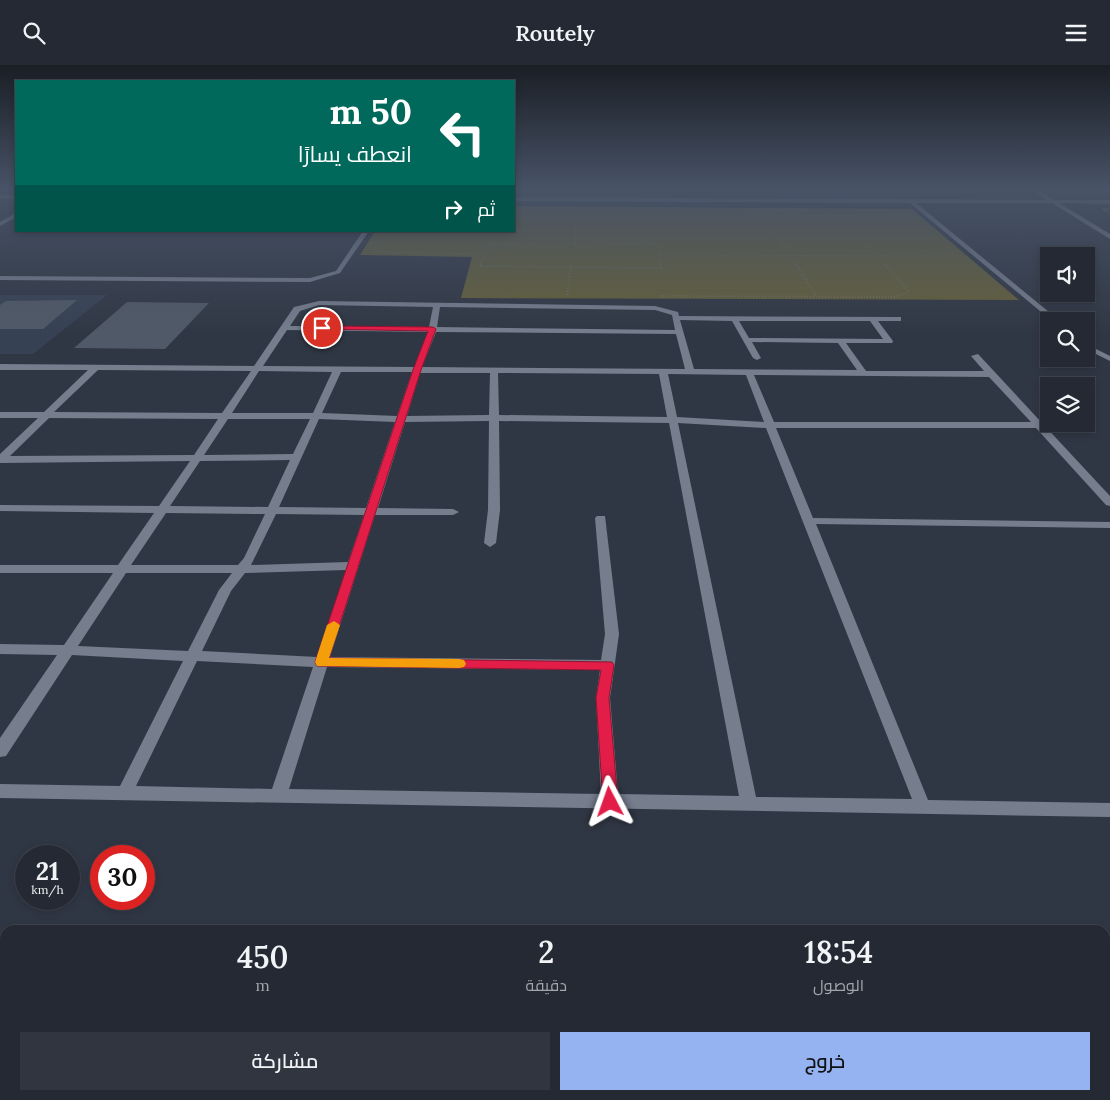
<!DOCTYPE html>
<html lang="ar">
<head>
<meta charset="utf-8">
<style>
	body { margin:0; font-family:Lora,Cairo,serif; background:#30353f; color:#f1f3f6; direction:rtl; height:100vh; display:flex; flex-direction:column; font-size:19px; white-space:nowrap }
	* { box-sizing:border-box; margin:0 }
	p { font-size:16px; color:#a3a6ac }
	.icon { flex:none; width:28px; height:28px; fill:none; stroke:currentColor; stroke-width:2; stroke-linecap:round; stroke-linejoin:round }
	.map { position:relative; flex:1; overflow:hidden; direction:ltr }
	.panel { position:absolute; left:0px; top:860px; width:1110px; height:175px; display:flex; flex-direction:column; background:#242933; border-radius:15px 15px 0 0; box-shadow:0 2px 8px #0003,0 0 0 1px #41454e; direction:rtl }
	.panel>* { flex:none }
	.hud { position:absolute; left:15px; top:15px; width:500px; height:152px; border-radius:0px; box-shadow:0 2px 8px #0003,0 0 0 1px #41454e; direction:rtl; background:#00695c; color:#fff; overflow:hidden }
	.controls { position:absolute; left:1040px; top:182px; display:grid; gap:10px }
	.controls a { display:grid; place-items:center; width:55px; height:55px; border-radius:0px; background:#242933; box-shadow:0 2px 8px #0003,0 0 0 1px #41454e; font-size:25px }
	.speed { position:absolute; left:15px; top:780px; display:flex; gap:10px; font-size:25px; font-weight:700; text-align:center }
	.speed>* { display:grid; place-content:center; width:65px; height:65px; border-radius:50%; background:#242933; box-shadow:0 2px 8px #0003,0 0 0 1px #41454e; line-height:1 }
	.speed small { font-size:12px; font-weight:400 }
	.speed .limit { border:8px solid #d22; background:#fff; color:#111 }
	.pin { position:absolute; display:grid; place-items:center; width:42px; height:42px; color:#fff; margin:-21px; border:2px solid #fff; border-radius:50%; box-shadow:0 1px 5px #0007 }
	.me { position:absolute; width:55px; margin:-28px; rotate:356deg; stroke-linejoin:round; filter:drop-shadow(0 0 4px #0008) }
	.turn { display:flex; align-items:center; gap:18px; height:105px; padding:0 20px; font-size:22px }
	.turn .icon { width:65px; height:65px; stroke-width:2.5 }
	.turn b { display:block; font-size:35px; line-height:42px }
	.then { display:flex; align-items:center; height:48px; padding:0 20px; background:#0003; gap:10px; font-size:19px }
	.eta { display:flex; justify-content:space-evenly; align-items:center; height:85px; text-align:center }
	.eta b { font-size:30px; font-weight:600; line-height:35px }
	.cta { display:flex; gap:10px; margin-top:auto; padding:10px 20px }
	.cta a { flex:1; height:58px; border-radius:0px; background:#95b2f1; color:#111; font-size:20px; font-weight:600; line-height:58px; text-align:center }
	.cta a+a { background:#30353f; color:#f1f3f6 }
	header { display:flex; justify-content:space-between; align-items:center; height:65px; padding:0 20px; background:#242933; font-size:22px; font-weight:600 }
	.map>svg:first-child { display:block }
</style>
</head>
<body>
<header><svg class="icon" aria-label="menu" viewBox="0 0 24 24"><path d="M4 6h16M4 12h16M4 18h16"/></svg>Routely<svg class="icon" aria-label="search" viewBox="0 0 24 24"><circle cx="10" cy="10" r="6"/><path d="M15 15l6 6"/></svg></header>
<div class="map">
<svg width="1110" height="1035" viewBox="0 0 1110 1035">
	<rect width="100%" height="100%" fill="#303744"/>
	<g fill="#374154">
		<polygon points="780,124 893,124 898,128 783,128"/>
		<polygon points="0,230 107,230 33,289 0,289"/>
	</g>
	<polygon fill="#666139" points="514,141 912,144 1019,235 461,233 472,192 360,190 375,166 514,166"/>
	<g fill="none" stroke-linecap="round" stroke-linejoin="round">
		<g fill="#5d5b43" fill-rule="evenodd">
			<polygon points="1102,143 1110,143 1110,145 1106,145 1110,147 1110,149 1102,145"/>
			<rect x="0" y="974" width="5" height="10"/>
			<rect x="1105" y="1000" width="5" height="10"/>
		</g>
	</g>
	<g fill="#505967">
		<polygon points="77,235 43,264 0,264 0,240 6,236"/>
		<polygon points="127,237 209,238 165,284 74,283"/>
	</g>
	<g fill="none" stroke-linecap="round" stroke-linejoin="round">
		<g stroke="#797f8a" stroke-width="1" stroke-dasharray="0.5 2" stroke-linecap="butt">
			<polygon points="750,145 817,145 829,148 824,151 757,150 747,148"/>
			<polyline points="514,154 845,155 886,201"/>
			<polyline points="767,155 796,201"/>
			<polyline points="387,166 372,187 484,189"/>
			<polyline points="575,179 576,145"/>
			<polyline points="660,190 957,191"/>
			<polyline points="480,201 488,180 659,179 661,201"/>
		</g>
		<g stroke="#797f8a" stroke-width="2" stroke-dasharray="0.5 2.5" stroke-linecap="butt">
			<polyline points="481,199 480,201 661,203 661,199"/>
			<polyline points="796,199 816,231"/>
			<polyline points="567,230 571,202"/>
			<polyline points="660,231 895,232 909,227 885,199"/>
		</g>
		<g fill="#767e8e" fill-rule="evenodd">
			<polygon points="897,124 902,124 907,128 902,129"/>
			<polygon points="1030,124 1036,124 1054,135 1110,135 1110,139 1059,138 1110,169 1110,174 1052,138 916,138 1060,256 1052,256 910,138 514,136 514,132 1046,135"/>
			<rect x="0" y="130" width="16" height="4"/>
			<polygon points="16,148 16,152 0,161 0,157"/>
			<polygon points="363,166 369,166 340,208 310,217 0,215 0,211 310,213 336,206"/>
			<path d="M 319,236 L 655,241 L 678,247 L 679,251 L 898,252 L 901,252 L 901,256 L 878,256 L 893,276 L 892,278 L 846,278 L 866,306 L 984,306 L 971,291 L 978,289 L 1110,431 L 1110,441 L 1106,440 L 1036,363 L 776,363 L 813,453 L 1110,457 L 1110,463 L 816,459 L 928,735 L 1110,738 L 1110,752 L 0,733 L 0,719 L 120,721 L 183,596 L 72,590 L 6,691 L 0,692 L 0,673 L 57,590 L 0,589 L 0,579 L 64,580 L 113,508 L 0,508 L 0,500 L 118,500 L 154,448 L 0,446 L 0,440 L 159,441 L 190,396 L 0,398 L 0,389 L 38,353 L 0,353 L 0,347 L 44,347 L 88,305 L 0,305 L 0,299 L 254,301 L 294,242 ZM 319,240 L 433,242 L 429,262 L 290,261 L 300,246 ZM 440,242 L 655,245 L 672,250 L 675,265 L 437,262 ZM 680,255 L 732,256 L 753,293 L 757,295 L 761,293 L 752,277 L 838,278 L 857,305 L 694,304 ZM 739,256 L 870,256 L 883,274 L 749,273 ZM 287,265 L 428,267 L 414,302 L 263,301 ZM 436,267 L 676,269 L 685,304 L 422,302 ZM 98,305 L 251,306 L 222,348 L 54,347 ZM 259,306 L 332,307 L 313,348 L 232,348 ZM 341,307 L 412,307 L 397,351 L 322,348 ZM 420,308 L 490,308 L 489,350 L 407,351 ZM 498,308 L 659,309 L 667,352 L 499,350 ZM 668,309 L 746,310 L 764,357 L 677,352 ZM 754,310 L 989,312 L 1031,357 L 774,357 ZM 49,353 L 218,354 L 194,390 L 10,391 ZM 228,354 L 310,354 L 293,389 L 204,390 ZM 319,354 L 395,357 L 366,443 L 279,442 ZM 489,356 L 488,445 L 484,478 L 490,482 L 496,478 L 500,445 L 499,356 L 669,358 L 739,731 L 618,729 L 610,633 L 619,569 L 605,451 L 597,451 L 595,453 L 605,569 L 601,595 L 330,592 L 375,450 L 453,450 L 459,447 L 453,444 L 378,443 L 405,357 ZM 678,358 L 766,363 L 912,734 L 756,732 ZM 290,395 L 268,442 L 170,441 L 200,396 ZM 166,448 L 265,449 L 244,493 L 238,500 L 131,500 ZM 276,449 L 364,450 L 348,497 L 251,500 ZM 346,505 L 317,592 L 202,586 L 231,526 L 245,508 ZM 126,508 L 232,508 L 219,525 L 188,586 L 78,581 ZM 197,596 L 313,602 L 272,724 L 136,721 ZM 327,602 L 600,605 L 596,633 L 601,729 L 289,724 Z"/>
			<polygon points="1086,279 1110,291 1110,296 1086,284"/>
		</g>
	</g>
	<linearGradient id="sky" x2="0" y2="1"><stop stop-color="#1a1e25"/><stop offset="0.46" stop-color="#485367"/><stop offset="1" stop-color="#485367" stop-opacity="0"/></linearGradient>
	<rect width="1110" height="269" fill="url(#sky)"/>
	<polygon fill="#e11d48" stroke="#92132f" points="322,261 433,262 436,264 421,305 329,593 612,597 614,600 609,633 618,737 615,742 610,743 605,742 603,737 596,633 601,605 317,601 315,597 413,305 428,266 319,264 319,262"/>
	<polygon fill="#f59e0b" points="334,556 340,560 329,593 459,594 464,595 466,599 464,602 459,603 317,601 315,597 327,560"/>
</svg>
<div class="controls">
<a><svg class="icon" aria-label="sound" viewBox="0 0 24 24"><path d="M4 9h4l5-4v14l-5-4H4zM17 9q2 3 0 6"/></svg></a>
<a><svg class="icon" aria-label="search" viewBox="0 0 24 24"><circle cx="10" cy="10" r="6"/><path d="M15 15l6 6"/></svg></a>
<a><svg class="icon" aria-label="layers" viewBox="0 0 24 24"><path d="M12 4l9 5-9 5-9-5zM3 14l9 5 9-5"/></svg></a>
</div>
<div class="speed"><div>21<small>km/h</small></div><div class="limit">30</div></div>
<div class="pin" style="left:322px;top:263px;background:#d93025"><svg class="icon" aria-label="arrive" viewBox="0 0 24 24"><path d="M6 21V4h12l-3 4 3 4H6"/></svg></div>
<svg class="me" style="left:610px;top:737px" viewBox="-20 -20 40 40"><path d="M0-17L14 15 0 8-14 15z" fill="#e11d48" stroke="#fff" stroke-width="4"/></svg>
<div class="hud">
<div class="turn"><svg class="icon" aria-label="left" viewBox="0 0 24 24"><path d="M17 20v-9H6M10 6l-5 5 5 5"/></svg><div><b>50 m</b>انعطف يسارًا</div></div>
<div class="then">ثم<svg class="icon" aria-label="right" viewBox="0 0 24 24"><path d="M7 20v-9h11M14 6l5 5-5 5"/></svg></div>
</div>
<section class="panel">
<div class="eta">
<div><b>18:54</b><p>الوصول</p></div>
<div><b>2</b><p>دقيقة</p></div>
<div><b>450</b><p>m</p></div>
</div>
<div class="cta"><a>خروج</a><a>مشاركة</a></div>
</section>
</div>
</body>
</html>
